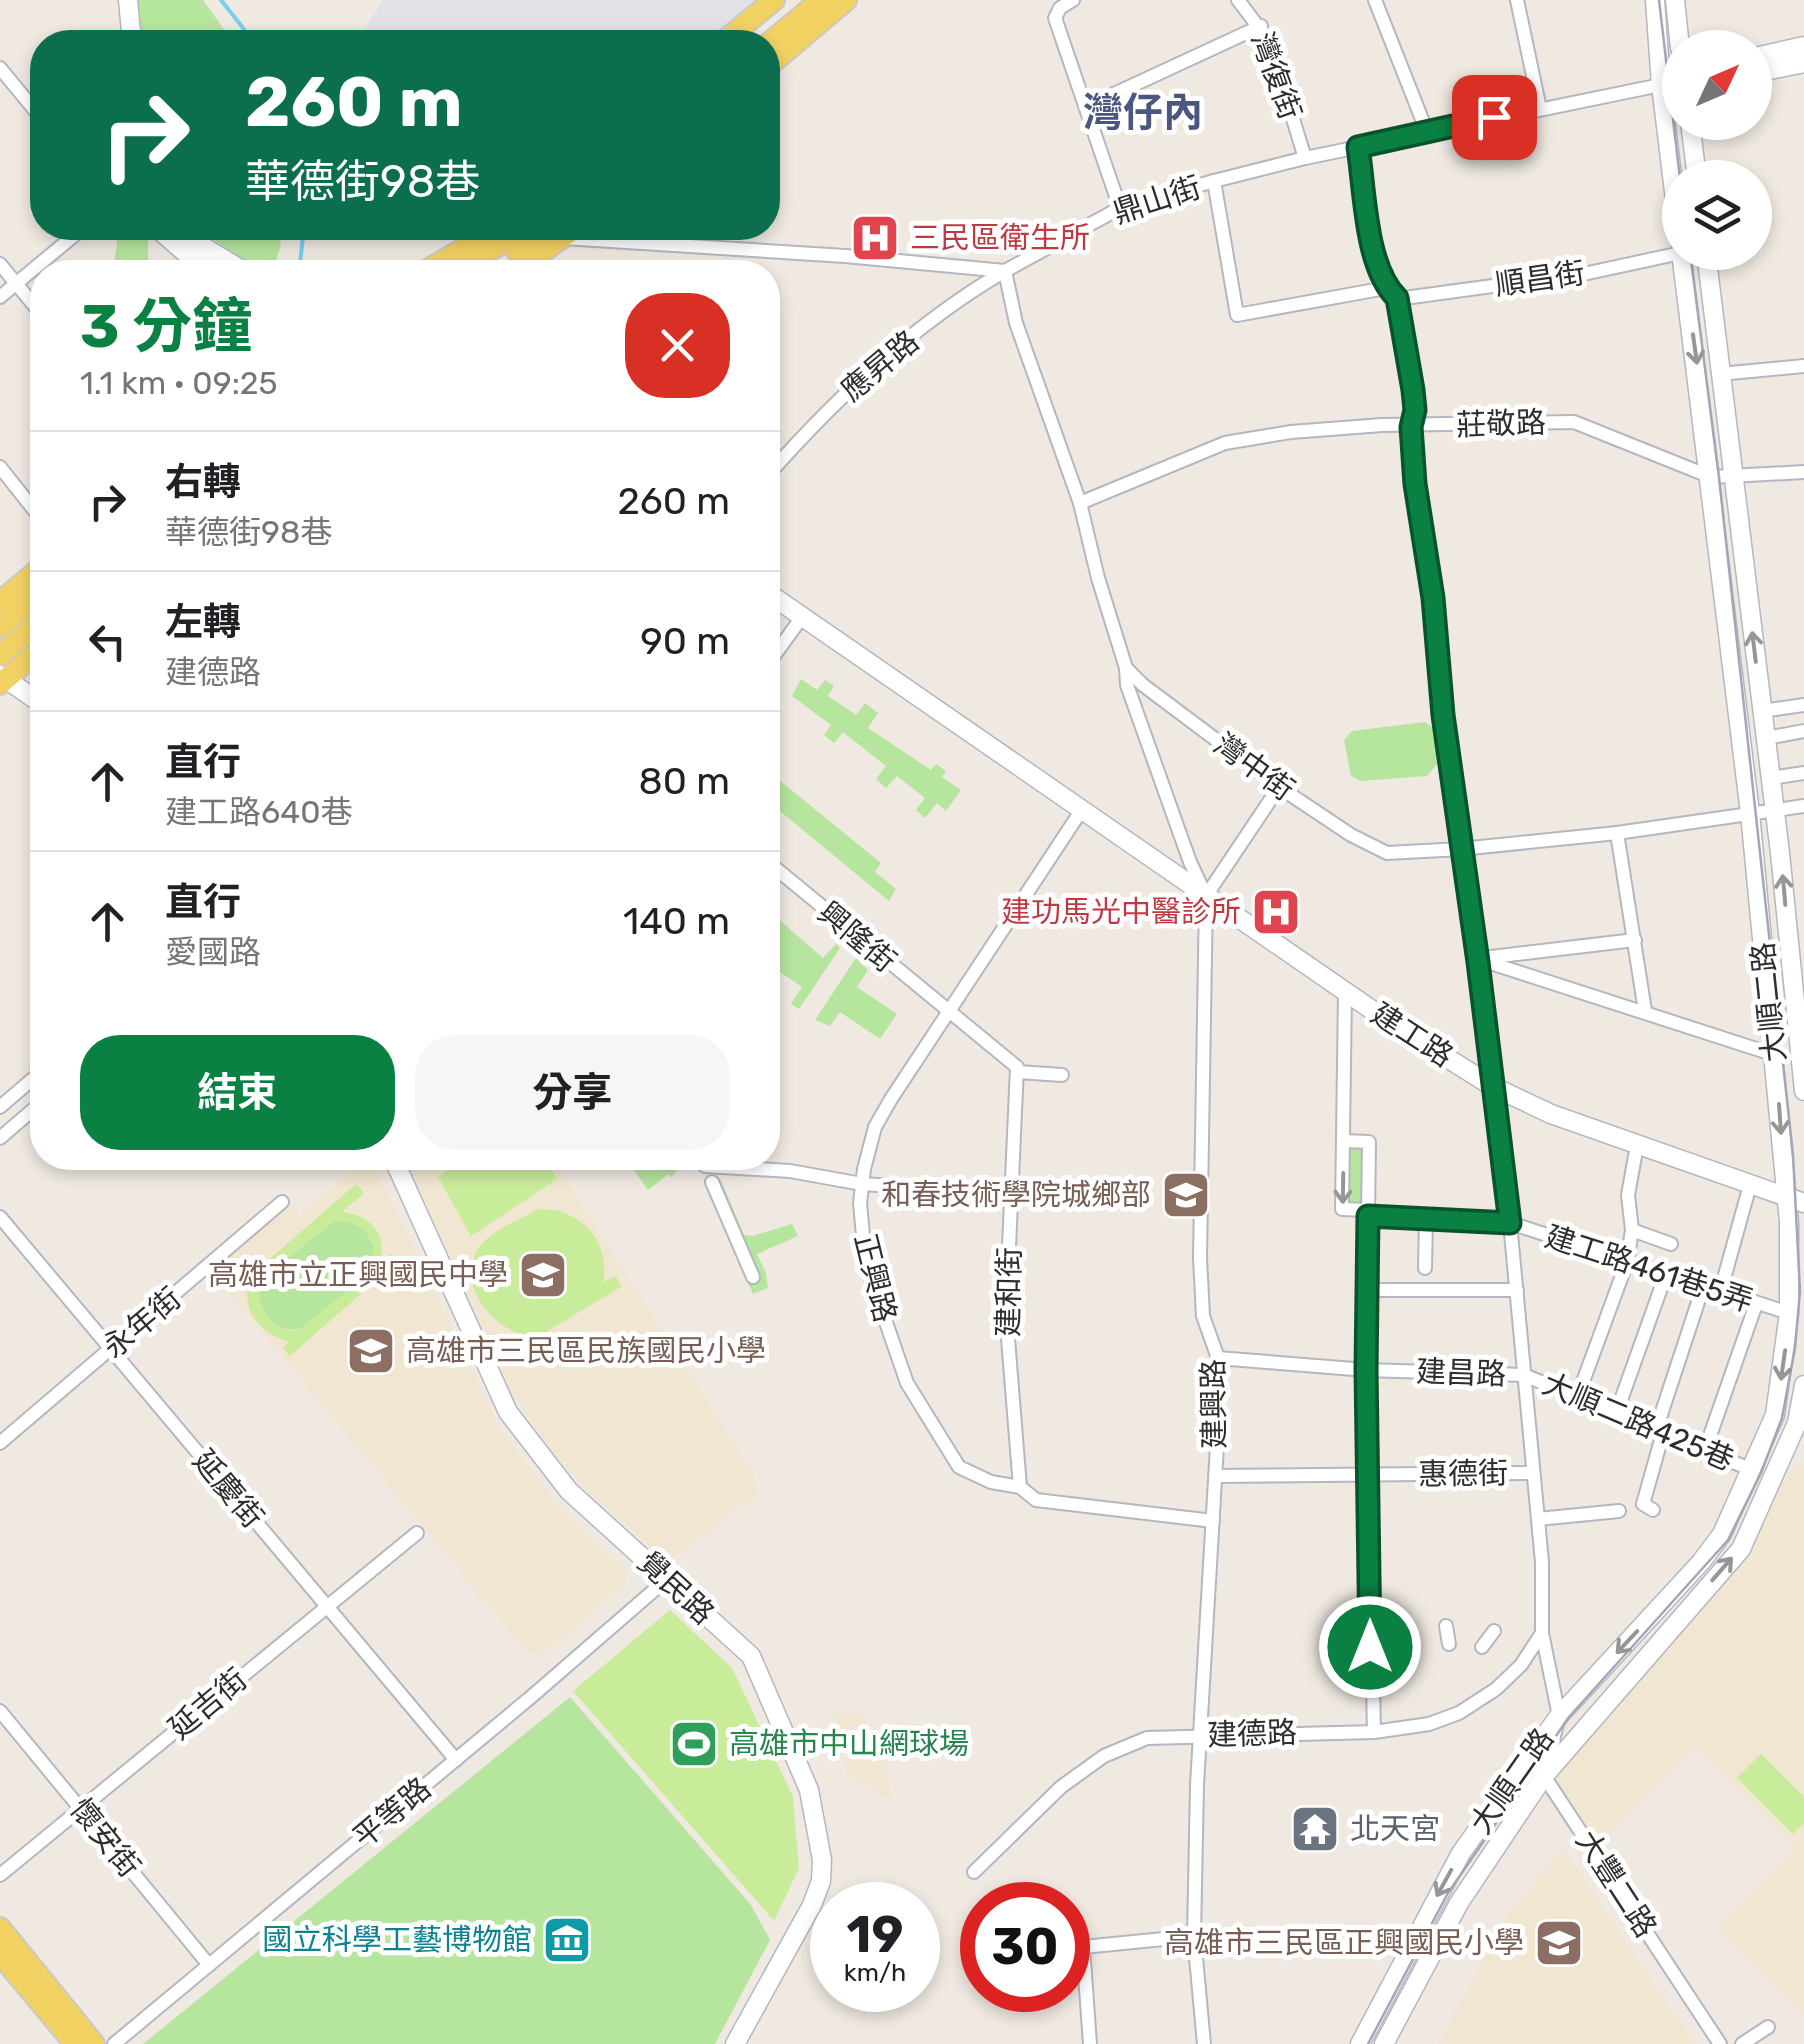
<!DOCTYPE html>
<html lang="zh-TW">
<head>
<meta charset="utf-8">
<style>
	body { margin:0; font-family:Rubik,"Noto Sans TC",sans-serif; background:#f6f6f6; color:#202124; height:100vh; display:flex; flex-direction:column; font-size:38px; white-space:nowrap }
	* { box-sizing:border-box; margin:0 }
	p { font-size:32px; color:#757577 }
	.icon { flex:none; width:55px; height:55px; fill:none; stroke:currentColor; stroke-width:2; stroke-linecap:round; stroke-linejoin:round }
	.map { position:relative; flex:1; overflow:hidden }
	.drawer { position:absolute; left:30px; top:260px; width:750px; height:910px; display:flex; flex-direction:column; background:#fff; border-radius:40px; box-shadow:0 5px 15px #0003 }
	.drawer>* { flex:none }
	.guide { position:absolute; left:30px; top:30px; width:750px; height:210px; border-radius:40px; box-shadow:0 5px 15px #0003; background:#0b6e4f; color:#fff; overflow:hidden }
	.needle { width:65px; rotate:46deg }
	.buttons { position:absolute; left:1662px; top:30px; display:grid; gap:20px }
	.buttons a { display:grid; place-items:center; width:110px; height:110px; border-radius:50%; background:#fff; box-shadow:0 5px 15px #0003; font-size:50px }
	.speed { position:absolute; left:810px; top:1882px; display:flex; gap:20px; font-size:50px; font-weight:700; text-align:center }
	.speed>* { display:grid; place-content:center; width:130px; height:130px; border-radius:50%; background:#fff; box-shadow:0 5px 15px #0003; line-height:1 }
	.speed small { font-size:25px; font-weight:400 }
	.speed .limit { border:15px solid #d22; background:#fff; color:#111 }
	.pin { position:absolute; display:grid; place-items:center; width:85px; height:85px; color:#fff; margin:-42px; border-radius:20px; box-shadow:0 5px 15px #0006 }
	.me { position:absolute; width:110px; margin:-55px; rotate:0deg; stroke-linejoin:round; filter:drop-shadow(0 0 8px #0008) }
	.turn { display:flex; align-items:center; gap:35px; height:210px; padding:0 50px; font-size:45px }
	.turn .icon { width:130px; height:130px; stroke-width:2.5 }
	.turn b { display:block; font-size:70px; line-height:85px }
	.round { display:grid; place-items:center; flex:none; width:105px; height:105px; border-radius:40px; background:#f6f6f6 }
	.head { display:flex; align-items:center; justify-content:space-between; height:170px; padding:0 50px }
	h1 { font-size:60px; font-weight:700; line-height:75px; color:#0b8043 }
	.cta { display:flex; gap:20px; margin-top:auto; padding:20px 50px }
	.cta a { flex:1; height:115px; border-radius:40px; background:#0b8043; color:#fff; font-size:40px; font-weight:700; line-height:115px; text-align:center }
	.cta a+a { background:#f6f6f6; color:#202124 }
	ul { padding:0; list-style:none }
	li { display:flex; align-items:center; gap:30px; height:140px; padding:0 50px; border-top:2px solid #e0e0e0 }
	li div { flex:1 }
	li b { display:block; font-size:38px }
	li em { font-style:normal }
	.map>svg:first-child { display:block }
</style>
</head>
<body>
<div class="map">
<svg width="1804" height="2044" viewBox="0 0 1804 2044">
	<rect width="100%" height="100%" fill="#efe9e1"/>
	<polygon fill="#e3e1e8" points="383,0 760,0 709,42 356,42"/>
	<g fill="#f0e6d1">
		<polygon points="405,1158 552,1158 754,1475 757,1494 674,1558 656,1553 584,1487 548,1446 512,1393"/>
		<polygon points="359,1164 377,1170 502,1434 561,1507 625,1569 626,1583 544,1654 527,1652 211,1271 289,1206 299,1216"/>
		<polygon points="1804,1460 1804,2016 1716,1926 1795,1847 1696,1748 1596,1844 1551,1775 1717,1589 1768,1497"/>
		<polygon points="864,1713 869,1749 883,1748 891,1800 846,1773 845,1739 833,1714"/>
		<polygon points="1564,1849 1650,1979 1696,2044 1439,2044 1511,1908"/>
	</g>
	<g fill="#b6e59e">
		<polygon points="136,0 203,0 233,42 141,42"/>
		<polygon points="119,228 137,228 148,241 148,272 113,272"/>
		<polygon points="198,228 282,228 280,248 272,272 253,267"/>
		<polygon points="801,679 817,690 825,680 834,686 828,696 856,715 865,703 878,713 868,728 931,770 936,764 946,771 942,777 961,790 946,811 937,803 925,818 916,810 925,798 897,776 886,788 876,779 886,766 843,732 834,743 824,735 831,725 792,696"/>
		<polygon points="1425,722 1435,729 1437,764 1427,776 1361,781 1351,776 1344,740 1352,731"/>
		<polygon points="768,771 881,863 875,872 896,889 889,901 775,807 768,813"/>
		<polygon points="768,910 823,958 836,944 840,948 799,1009 791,1004 802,987 768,964"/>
		<polygon points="856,958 868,970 857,987 897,1014 880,1039 840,1012 830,1026 815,1020"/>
		<polygon points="1348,1149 1365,1149 1365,1206 1347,1206"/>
		<polygon points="625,1158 686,1158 672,1177 669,1174 648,1190"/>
		<polygon points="720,1178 744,1235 753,1236 792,1224 798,1236 757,1254 766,1273 768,1288 753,1294 706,1185"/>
		<path d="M 333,1222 L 350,1222 L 366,1231 L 374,1249 L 373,1260 L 369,1274 L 300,1329 C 267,1334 249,1300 267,1274 Z"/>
		<polygon points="570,1697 751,1905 770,1940 715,2044 143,2044"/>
	</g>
	<g fill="#c9ec9a" fill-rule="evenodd">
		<polygon points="467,1158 543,1158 557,1179 471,1236 438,1177"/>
		<path d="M 356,1184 L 364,1193 L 342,1212 C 371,1215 387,1234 380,1263 L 391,1254 L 397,1262 L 290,1356 L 283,1348 L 289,1342 C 258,1334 238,1305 251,1275 ZM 333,1222 L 350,1222 L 366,1231 L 374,1249 L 373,1260 L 369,1274 L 300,1329 C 267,1335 249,1300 267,1274 Z"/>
		<path d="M 539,1209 C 580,1208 611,1241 603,1282 L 616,1276 L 621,1287 L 507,1355 L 502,1344 L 518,1333 C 488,1322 457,1282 478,1249 C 490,1230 520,1220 539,1209 Z"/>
		<polygon points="670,1610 732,1668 793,1797 799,1868 774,1921 573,1691"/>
		<polygon points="1761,1754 1804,1797 1804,1823 1793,1834 1737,1778"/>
	</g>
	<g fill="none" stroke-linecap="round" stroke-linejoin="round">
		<g stroke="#75cff0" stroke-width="4">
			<polyline points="221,0 254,42"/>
			<polyline points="299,272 304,228"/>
		</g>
		<g stroke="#b4b7c1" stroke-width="16">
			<g id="street">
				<polyline points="1073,0 1060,8 1055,18 1120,208"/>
				<polyline points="1238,0 1269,41 1305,158"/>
				<polyline points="1375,0 1427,132"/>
				<polyline points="1517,0 1540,109"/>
				<polyline points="0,68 42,119"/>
				<polyline points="1086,107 1261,26"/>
				<polyline points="1214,181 1237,315 1386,288"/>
				<polyline points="564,238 845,256 1005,271 1120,208 1214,181 1305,158 1680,81"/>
				<polyline points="0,264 42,315"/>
				<polyline points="0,297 83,228"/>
				<polyline points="1397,299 1588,273 1681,253"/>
				<polyline points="1720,374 1804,366"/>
				<polyline points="0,467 42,520"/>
				<path d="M 768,475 C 836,398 915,323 1005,271 L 1016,323 L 1080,503 L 1098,578 L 1126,668 L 1143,685 L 1279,787 L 1351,835 L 1387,853 L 1461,849 L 1617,833 L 1804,806"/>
				<polyline points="1080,503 1225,443 1291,432 1382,425 1574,422 1711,477 1804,472"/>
				<polyline points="768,664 802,617"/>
				<polyline points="1126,668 1127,685 1190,862 1205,894"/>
				<polyline points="1762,711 1804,705"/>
				<polyline points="1766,738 1804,731"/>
				<polyline points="1770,778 1804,773"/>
				<polyline points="1081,811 891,1099 875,1127 864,1169 860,1203 864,1247 872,1282 907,1383 959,1467 991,1482 1020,1487 1036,1500 1213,1521"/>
				<polyline points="1617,833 1645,1011"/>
				<polyline points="768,862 1017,1067 1006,1314 1020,1487"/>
				<polyline points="1483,958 1635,940"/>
				<polyline points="1478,959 1775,1055"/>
				<polyline points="1345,991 1342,1209 1368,1210"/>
				<polyline points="1018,1072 1062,1075"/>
				<polyline points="0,1107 42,1071"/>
				<polyline points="0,1138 42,1102"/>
				<polyline points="1344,1141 1369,1142 1366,1370 1374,1732"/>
				<polyline points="705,1166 790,1171 862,1184 1047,1196"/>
				<polyline points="712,1182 753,1277"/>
				<polyline points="1368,1216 1510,1223 1789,1313"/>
				<polyline points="0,1217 456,1760"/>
				<polyline points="1632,1230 1671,1244"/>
				<polyline points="1425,1268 1426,1219"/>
				<polyline points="1367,1290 1517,1290"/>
				<polyline points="1720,1293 1750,1185"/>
				<polyline points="1218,1358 1366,1370 1524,1375 1752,1470"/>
				<polyline points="1577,1398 1627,1262 1632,1230 1628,1195 1637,1145"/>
				<polyline points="1616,1414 1666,1274"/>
				<polyline points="1656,1430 1703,1287"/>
				<polyline points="0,1443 282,1202"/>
				<polyline points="1705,1450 1756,1304"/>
				<polyline points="1215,1476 1531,1473"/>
				<polyline points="1653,1510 1643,1504 1663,1433"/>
				<polyline points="1538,1519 1619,1511"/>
				<polyline points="1446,1626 1449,1644"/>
				<polyline points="1542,1633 1559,1716 1544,1776 1720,2044"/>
				<polyline points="1482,1647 1494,1631"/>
				<polyline points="0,1711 209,1965"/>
				<path d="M 974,1872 L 1061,1787 L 1104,1756 L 1147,1738 L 1374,1732 L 1429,1724 L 1459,1713 L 1496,1689 L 1521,1665 L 1542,1633 L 1542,1562 L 1510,1223 L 1443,715 L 1433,598 L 1415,484 L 1411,427 L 1415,410 L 1413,390 L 1397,299 C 1365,266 1365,191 1358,147"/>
				<polyline points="0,1875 417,1533"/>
				<polyline points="114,2044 531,1697 667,1579"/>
				<polyline points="1090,2044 1083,1947 1194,1936"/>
				<polyline points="1204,2044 1194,1936 1197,1785 1217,1446 1218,1358 1203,1316 1200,1258 1206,896 1279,787"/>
				<polyline points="1742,2044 1768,2027"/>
			</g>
		</g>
		<g stroke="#b4b7c1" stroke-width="21">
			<g id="secondary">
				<polyline points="128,0 132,42"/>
				<polyline points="1655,0 1661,85 1680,241"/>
				<polyline points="1675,0 1680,48"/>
				<polyline points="1755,57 1804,46"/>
				<polyline points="1755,73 1804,63"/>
				<polyline points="1690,122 1697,178"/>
				<polyline points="157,228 190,257 214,272"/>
				<polyline points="181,228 204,247 245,272"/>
				<polyline points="1706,252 1780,853 1804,1091"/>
				<polyline points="768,593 1385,1019 1492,1086 1551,1114 1804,1203"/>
				<polyline points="0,675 42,704"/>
				<polyline points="393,1158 508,1412 569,1491 751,1656 809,1790 822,1860 821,1881 812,1905 735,2044"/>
				<polyline points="1360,2044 1461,1853 1559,1716 1701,1562 1722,1534 1775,1415 1789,1313 1789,1222 1750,813 1681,252"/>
				<polyline points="1384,2044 1459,1903 1544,1776 1741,1549 1797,1423 1804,1385"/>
			</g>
		</g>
		<g stroke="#c9c9c9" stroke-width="24">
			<g id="primary">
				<polyline points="723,42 774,0"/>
				<polyline points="768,44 821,0"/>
				<polyline points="768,66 846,0"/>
				<polyline points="516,250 547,228"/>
				<polyline points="424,272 499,228"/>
				<polyline points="454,272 527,228"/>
				<polyline points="515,272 575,228"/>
				<polyline points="0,602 42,567"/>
				<polyline points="0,627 42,592"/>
				<polyline points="0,655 42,620"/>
				<polyline points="0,684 42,648"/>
				<polyline points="0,1928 94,2044"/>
				<polyline points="0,1954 75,2044"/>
			</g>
		</g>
		<use href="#street" stroke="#fff" stroke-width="12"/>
		<use href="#secondary" stroke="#fff" stroke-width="18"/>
		<use href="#primary" stroke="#f2d163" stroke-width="20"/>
		<g stroke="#a3a6b8" stroke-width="2.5">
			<polyline points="1659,0 1680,178"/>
			<polyline points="1368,2044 1448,1893 1569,1717 1728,1540 1761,1473 1782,1418 1795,1348 1800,1291 1793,1155 1719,477 1690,252"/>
		</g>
	</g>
	<defs><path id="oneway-shaft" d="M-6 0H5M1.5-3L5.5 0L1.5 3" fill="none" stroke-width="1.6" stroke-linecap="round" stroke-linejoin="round" transform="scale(2.5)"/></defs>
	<g stroke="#969696">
		<use href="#oneway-shaft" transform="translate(1695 349) rotate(82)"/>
		<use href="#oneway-shaft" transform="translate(1754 647) rotate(-97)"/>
		<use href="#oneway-shaft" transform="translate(1784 890) rotate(-95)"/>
		<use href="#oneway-shaft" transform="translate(1780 1119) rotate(86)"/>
		<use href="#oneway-shaft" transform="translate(1343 1188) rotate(91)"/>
		<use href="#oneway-shaft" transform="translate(1783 1365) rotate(98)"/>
		<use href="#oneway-shaft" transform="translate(1722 1569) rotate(-49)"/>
		<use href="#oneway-shaft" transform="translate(1627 1642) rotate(133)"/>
		<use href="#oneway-shaft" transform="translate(1444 1883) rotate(119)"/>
	</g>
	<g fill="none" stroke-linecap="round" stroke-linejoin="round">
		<g stroke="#07532c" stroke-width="25">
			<path id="route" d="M 1370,1647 L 1366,1370 L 1368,1216 L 1510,1223 L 1478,962 L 1443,715 L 1433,598 L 1415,484 L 1411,427 L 1415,410 L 1413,390 L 1397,298 C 1365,267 1365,191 1358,147 L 1494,117"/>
		</g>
		<use href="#route" stroke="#0b8043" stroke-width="18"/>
	</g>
	<defs>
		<g id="hospital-square" transform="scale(2.5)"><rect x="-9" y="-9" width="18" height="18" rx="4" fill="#e0444e" stroke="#fff"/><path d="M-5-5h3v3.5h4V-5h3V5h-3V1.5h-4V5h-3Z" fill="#fff"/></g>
		<g id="university-square" transform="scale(2.5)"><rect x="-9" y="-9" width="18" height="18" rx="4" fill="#8d6e63" stroke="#fff"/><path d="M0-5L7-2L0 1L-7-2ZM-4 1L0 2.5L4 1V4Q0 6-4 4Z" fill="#fff"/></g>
		<g id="school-square" transform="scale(2.5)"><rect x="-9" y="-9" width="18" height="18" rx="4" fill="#8d6e63" stroke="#fff"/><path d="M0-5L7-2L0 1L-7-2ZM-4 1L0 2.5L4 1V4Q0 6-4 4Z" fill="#fff"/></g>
		<g id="stadium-square" transform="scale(2.5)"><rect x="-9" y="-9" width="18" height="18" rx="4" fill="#2e9e5b" stroke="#fff"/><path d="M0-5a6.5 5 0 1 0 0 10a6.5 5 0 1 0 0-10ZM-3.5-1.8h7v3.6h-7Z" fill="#fff"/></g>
		<g id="temple-square" transform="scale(2.5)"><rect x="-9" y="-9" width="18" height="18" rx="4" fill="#6b7280" stroke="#fff"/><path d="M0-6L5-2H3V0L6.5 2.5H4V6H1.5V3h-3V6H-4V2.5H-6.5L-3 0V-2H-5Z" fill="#fff"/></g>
		<g id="museum-square" transform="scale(2.5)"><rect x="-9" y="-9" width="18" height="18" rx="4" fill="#0f9aa8" stroke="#fff"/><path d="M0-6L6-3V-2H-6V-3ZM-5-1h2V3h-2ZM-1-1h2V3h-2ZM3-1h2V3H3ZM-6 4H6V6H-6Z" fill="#fff"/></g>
	</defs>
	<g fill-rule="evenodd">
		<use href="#hospital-square" x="875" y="238"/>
		<use href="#hospital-square" x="1276" y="912"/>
		<use href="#university-square" x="1186" y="1195"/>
		<use href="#school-square" x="543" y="1275"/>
		<use href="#school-square" x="371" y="1351"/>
		<use href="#stadium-square" x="694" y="1744"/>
		<use href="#temple-square" x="1315" y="1829"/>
		<use href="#museum-square" x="567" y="1940"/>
		<use href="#school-square" x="1559" y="1943"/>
	</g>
	<g text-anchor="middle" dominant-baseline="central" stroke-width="10" stroke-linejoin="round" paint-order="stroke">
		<g font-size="30" fill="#2e2e2e" stroke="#fff">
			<text transform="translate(1276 76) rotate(70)">灣復街</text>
			<text transform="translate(1157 200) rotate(-18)">鼎山街</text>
			<text transform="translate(1540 279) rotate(-8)">順昌街</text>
			<text transform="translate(880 366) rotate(-40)">應昇路</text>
			<text transform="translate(1501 424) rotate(-2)">莊敬路</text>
			<text transform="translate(1254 767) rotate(36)">灣中街</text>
			<text transform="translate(857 937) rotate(40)">興隆街</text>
			<text transform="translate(1769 1002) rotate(-96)">大順二路</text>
			<text transform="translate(1412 1035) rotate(33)">建工路</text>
			<text transform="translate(1649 1269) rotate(18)">建工路461巷5弄</text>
			<text transform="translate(875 1278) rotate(76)">正興路</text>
			<text transform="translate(1009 1292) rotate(-89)">建和街</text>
			<text transform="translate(142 1323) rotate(-40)">永年街</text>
			<text transform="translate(1461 1373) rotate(2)">建昌路</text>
			<text transform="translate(1214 1404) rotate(-91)">建興路</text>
			<text transform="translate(1638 1422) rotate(23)">大順二路425巷</text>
			<text transform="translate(1463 1474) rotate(-1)">惠德街</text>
			<text transform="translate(228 1489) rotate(50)">延慶街</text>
			<text transform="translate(676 1588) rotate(43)">覺民路</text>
			<text transform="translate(208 1704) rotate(-40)">延吉街</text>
			<text transform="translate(1252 1734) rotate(-2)">建德路</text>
			<text transform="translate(1512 1781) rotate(-55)">大順二路</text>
			<text transform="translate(392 1813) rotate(-40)">平等路</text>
			<text transform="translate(105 1838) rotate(51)">懷安街</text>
			<text transform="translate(1616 1884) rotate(57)">大豐二路</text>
		</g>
		<g font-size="30" fill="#be3a42" stroke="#fff" text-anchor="start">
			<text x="910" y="238">三民區衛生所</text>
			<text x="1241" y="912" text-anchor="end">建功馬光中醫診所</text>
		</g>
		<g font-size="30" fill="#785e54" stroke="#fff" text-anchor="end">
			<text x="1151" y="1195">和春技術學院城鄉部</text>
			<text x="508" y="1275">高雄市立正興國民中學</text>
			<text x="406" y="1351" text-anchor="start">高雄市三民區民族國民小學</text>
			<text x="1524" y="1943">高雄市三民區正興國民小學</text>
		</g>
		<g font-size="30" fill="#27864d" stroke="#fff" text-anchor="start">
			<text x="729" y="1744">高雄市中山網球場</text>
		</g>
		<g font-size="30" fill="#5b616d" stroke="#fff" text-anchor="start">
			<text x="1350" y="1829">北天宮</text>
		</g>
		<g font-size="30" fill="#0d838f" stroke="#fff" text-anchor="end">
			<text x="532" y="1940">國立科學工藝博物館</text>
		</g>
		<g font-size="40" font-weight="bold" fill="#4d5680" stroke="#fff">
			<text x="1143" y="112">灣仔內</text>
		</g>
	</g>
</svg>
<div class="buttons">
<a><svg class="needle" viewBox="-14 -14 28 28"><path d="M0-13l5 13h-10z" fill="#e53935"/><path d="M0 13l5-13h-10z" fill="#757577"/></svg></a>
<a><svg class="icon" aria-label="layers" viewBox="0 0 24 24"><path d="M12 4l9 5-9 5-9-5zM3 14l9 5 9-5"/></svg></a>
</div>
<div class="speed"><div>19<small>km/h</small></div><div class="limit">30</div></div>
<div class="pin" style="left:1494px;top:117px;background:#d93025"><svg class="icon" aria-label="arrive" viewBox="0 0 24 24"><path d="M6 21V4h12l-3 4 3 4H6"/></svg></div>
<svg class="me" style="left:1370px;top:1647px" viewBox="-20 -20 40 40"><circle r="17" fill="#0b8043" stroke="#fff" stroke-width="3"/><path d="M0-11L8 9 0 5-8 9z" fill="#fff"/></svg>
<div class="guide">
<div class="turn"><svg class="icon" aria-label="right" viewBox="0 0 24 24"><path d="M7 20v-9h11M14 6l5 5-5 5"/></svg><div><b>260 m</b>華德街98巷</div></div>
</div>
<section class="drawer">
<div class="head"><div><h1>3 分鐘</h1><p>1.1 km · 09:25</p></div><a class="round" style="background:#d93025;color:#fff"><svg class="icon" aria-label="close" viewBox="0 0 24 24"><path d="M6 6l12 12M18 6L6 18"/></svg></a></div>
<ul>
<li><svg class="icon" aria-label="right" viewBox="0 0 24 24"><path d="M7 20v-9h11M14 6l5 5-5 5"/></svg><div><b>右轉</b><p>華德街98巷</p></div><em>260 m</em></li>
<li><svg class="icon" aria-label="left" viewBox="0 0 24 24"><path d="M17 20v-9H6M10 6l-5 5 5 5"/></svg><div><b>左轉</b><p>建德路</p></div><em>90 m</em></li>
<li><svg class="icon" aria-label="ahead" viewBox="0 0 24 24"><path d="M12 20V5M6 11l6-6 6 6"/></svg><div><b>直行</b><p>建工路640巷</p></div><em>80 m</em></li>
<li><svg class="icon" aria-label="ahead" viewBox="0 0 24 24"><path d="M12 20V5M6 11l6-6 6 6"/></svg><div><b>直行</b><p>愛國路</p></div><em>140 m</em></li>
</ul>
<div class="cta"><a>結束</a><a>分享</a></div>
</section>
</div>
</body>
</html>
